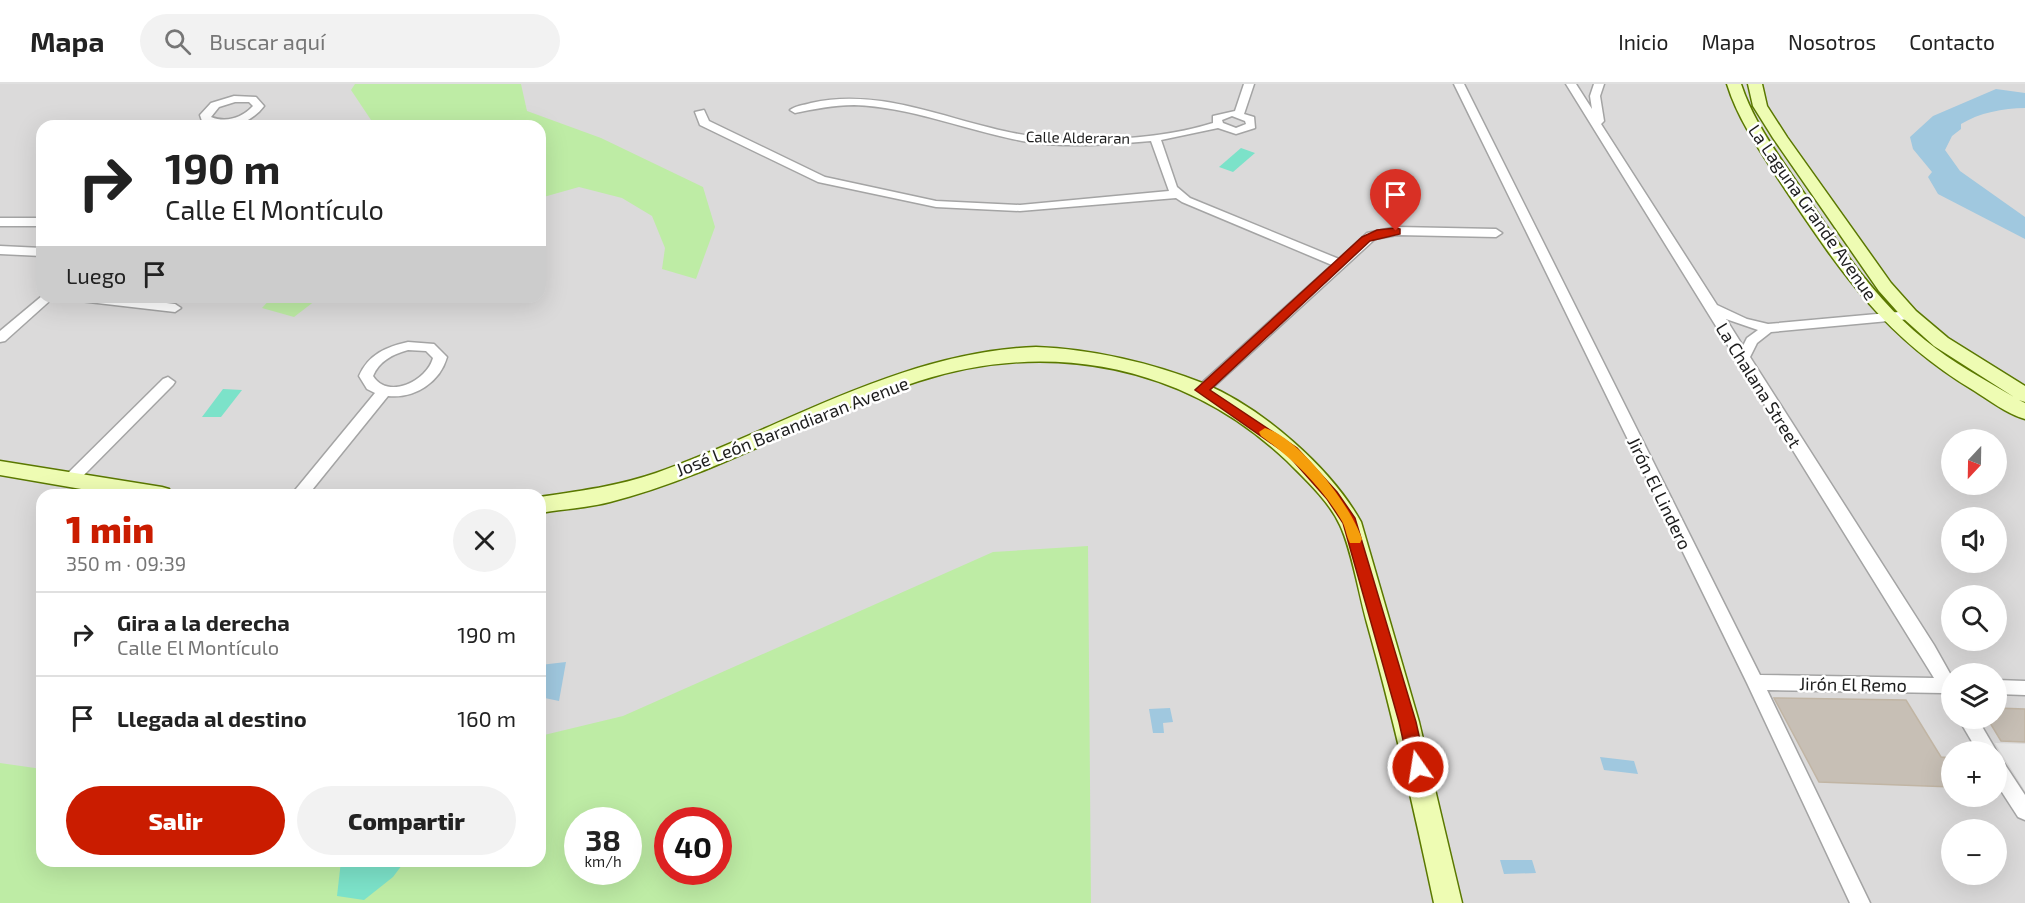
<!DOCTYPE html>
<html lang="es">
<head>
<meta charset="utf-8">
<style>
	body { margin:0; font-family:"Exo 2",sans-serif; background:#f2f2f2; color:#222; height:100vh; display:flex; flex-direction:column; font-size:22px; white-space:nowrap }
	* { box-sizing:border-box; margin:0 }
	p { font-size:20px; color:#767676 }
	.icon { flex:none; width:33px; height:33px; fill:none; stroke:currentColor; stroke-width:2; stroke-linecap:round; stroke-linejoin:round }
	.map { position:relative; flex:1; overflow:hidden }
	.sheet { position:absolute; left:36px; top:405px; width:510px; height:378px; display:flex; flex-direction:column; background:#fff; border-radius:18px; box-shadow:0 6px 24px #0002 }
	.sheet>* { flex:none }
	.guide { position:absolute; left:36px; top:36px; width:510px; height:183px; border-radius:18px; box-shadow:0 6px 24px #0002; background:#fff; color:#222; overflow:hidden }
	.needle { width:39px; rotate:202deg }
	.tools { position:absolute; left:1941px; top:345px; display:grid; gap:12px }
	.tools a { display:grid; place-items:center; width:66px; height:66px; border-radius:50%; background:#fff; box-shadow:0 6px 24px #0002; font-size:30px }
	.speed { position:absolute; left:564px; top:723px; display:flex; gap:12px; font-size:30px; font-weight:700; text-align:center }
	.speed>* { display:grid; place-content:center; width:78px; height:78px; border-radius:50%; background:#fff; box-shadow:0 6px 24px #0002; line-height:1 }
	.speed small { font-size:15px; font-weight:400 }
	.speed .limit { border:9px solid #d22; background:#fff; color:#111 }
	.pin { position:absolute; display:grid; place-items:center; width:51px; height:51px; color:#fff; margin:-62px -26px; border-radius:50% 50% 50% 0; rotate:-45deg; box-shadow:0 0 6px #0007 }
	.pin .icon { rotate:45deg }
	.me { position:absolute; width:66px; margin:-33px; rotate:347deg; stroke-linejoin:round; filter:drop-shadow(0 0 4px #0008) }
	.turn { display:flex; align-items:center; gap:21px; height:126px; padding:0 30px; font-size:27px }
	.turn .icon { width:78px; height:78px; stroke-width:2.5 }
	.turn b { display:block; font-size:42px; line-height:51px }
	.then { display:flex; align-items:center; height:57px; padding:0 30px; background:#0003; gap:12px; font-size:22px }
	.round { display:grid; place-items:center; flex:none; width:63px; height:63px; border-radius:32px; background:#f2f2f2 }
	.summary { display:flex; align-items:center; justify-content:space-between; height:102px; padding:0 30px }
	h1 { font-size:36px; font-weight:800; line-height:45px; color:#ca1c00 }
	.button { display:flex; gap:12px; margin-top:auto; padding:12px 30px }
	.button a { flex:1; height:69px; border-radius:36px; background:#ca1c00; color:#fff; font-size:24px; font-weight:800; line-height:69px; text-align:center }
	.button a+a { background:#f2f2f2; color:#222 }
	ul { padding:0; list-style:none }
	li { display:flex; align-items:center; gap:18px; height:84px; padding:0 30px; border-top:2px solid #e0e0e0 }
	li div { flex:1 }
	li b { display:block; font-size:22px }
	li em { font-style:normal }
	header { display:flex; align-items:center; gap:36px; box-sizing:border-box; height:84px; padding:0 30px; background:#fff; border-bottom:2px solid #e0e0e0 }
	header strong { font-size:28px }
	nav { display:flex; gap:33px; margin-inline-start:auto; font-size:21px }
	.search { width:420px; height:54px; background:#f2f2f2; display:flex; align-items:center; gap:15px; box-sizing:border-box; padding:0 21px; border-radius:33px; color:#767676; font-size:22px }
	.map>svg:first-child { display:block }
</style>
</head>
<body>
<header>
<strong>Mapa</strong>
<div class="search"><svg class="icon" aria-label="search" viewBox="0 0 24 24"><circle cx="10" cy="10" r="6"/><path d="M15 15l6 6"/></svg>Buscar aquí</div>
<nav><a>Inicio</a><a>Mapa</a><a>Nosotros</a><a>Contacto</a></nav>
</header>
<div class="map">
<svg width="2025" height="819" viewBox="0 0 2025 819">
	<rect width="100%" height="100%" fill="#efece2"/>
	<path fill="#dbdada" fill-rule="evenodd" d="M 0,0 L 2025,0 L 2025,819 L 0,819 ZM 42,42 L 540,42 L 540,213 L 42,213 ZM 1952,356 L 1996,356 L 1996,400 L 1952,400 ZM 42,411 L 540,411 L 540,777 L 42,777 ZM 1952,434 L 1996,434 L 1996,478 L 1952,478 ZM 1952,512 L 1996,512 L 1996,556 L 1952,556 ZM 1952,590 L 1996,590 L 1996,634 L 1952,634 ZM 1952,668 L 1996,668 L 1996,712 L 1952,712 ZM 578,736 L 628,736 L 628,788 L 578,788 ZM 668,736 L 718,736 L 718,788 L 668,788 ZM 1952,746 L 1996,746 L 1996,790 L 1952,790 Z"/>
	<g fill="#beeca5" fill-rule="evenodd">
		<polygon points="355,0 521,0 527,27 601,54 703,103 715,143 696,195 662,185 665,164 652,132 622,114 579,103 540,114 540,42 375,42 351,6"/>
		<polygon points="272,213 320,213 294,233 262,224"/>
		<path d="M 1088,462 L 1091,819 L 0,819 L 0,679 L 42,685 L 42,777 L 540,777 L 540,652 L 623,632 L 993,468 ZM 578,736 L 628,736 L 628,788 L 578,788 ZM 668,736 L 718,736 L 718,788 L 668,788 Z"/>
	</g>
	<g fill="#7ce2c9">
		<polygon points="1241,64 1255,69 1233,88 1219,83"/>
		<polygon points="223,305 242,306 221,333 202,333"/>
		<polygon points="341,777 405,777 393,793 364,816 337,812"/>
	</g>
	<polygon fill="#e9e9e9" points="1995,659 2025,660 2025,707"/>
	<g fill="#a0c8df">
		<path d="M 1996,5 L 2025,9 L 2025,24 C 2003,24 1979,29 1961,40 L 1961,45 L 1952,52 L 1945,66 L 1960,87 L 2025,133 L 2025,155 L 1938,110 L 1928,93 L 1932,88 L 1913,65 L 1910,53 L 1933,32 Z"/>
		<polygon points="566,578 559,617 540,613 540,581"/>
		<polygon points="1170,624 1173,638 1163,639 1164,649 1153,649 1149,625"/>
		<polygon points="1600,673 1634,677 1638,690 1604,686"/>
		<polygon points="1500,776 1532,776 1536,789 1504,790"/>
	</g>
	<g fill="#c7bfb5" stroke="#c1b5a4" stroke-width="1.5">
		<polygon points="1774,614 1906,616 1941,673 1952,674 1952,703 1819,698"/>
		<polygon points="1996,624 2025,625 2025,658 2001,657 1987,634 1996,634"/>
	</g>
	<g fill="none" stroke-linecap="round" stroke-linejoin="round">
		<g stroke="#a4a4a4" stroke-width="3">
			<g id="street">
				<path d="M 1244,0 L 1254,0 L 1244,30 L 1254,33 L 1255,44 L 1236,50 L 1218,44 L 1161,56 L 1177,103 L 1190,114 L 1339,175 L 1367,149 L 1397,143 L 1496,145 L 1502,149 L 1496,153 L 1397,151 L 1375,155 L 1207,309 L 1202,311 L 1195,306 L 1197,303 L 1332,181 L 1182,118 L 1176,114 L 1020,127 L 936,123 L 818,98 L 700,41 L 695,28 L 704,26 L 709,37 L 825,93 L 936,117 L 1020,121 L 1169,107 L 1151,57 C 1111,60 1068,64 1028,58 C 970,48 913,23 854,21 C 833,21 815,25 795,29 L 790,26 C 795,22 804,21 811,19 C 886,2 958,42 1031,52 C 1086,59 1159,56 1213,39 L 1213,32 L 1235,27 ZM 1232,32 L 1245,37 L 1246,40 L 1236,44 L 1223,39 L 1222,36 Z"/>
				<path d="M 1454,0 L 1464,0 L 1760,591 L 1934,594 L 1566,0 L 1576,0 L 1592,25 L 1590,12 L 1594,0 L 1604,0 L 1600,12 L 1604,37 L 1601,40 L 1717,221 L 1747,235 L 1768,240 L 1910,227 L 1916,231 L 1910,235 L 1771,248 L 1757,259 L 1750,273 L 1934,561 L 1952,593 L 1952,617 L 1946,615 L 1943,609 L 1767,606 L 1870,819 L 1850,819 L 1747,599 ZM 1726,235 L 1758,246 L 1747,254 L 1743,262 Z"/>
				<path d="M 234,12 L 256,13 L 264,22 C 250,41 224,47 202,37 L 200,31 L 211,19 ZM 235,18 L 249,18 L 253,22 C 242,34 226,39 211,33 L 219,23 Z"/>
				<rect x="0" y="134" width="42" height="8"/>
				<polygon points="0,162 42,164 42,172 0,170"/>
				<polygon points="42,212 54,213 5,257 0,258 0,247"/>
				<polygon points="74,213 114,213 175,220 181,224 175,228 80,217"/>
				<path d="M 408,258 L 434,260 L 447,273 C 440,298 415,315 388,312 L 308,411 L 291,411 L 375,309 L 367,305 L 359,292 C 369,270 386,263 408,258 ZM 408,266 L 426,267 L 433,274 C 427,297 388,316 373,292 C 379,277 393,270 408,266 Z"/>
				<polygon points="168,293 175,298 173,301 75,400 65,400 63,396 65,392 163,295"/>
				<polygon points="1996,596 2025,597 2025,611 1996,610"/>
				<polygon points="1958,634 1977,634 1997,668 1996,669 1978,668"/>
				<polygon points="1996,674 2002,676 2025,711 2025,736 2018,733 1996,699"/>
			</g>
		</g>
		<g stroke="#5a7800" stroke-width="3">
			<g id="secondary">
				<path d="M 1727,0 L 1741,0 C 1753,37 1778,71 1800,103 C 1837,158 1873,214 1925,256 C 1952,278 1983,295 2014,313 L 1934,262 L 1904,235 L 1879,207 L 1773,54 L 1753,22 L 1748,0 L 1762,0 L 1767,22 L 1787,53 L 1891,199 L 1916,227 L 1948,254 L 2025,302 L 2025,318 L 2019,316 L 2025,319 L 2025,335 C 2007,330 1989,316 1973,306 C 1885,253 1843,191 1787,108 C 1765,74 1739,39 1727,0 Z"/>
				<path d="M 1036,263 C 1092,265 1153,279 1205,300 C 1262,324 1331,384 1361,438 L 1419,638 L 1462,819 L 1434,819 C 1414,725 1393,632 1367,539 C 1359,511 1352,466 1340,441 C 1329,417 1305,395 1287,377 C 1186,281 1050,255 919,297 C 813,331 717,391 610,418 C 587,424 563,425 540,429 L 540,413 C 580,407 618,402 656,389 C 781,345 900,268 1036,263 Z"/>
				<polygon points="0,377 162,403 169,405 173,411 116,411 0,391"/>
			</g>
		</g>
		<use href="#street" fill="#fff" fill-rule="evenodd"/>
		<use href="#secondary" fill="#eefcb3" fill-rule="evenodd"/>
	</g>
	<polygon fill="#ca1c00" stroke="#831200" stroke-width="1.5" points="1396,144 1400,145 1400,150 1370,157 1210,306 1297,364 1337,408 1355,434 1416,638 1426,683 1424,689 1418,691 1412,689 1409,683 1399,638 1343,439 1327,415 1288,371 1195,306 1362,153 1377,146"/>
	<path fill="#f59e0b" d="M 1265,344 C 1300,354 1351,422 1362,455 L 1360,459 L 1350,459 C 1346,452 1346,444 1342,437 C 1322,403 1292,374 1261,352 L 1259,348 Z"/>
	<g text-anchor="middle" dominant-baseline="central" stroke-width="5" stroke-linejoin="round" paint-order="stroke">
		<g font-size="15" fill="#1d1d1d" stroke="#fff">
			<text transform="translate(1078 53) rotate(1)">Calle Alderaran</text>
		</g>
		<g font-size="18" fill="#1d1d1d" stroke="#fff">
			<text transform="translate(1813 128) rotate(55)">La Laguna Grande Avenue</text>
			<text transform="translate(1759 301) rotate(58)">La Chalana Street</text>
			<text transform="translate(792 342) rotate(-21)">José León Barandiaran Avenue</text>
			<text transform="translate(1660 409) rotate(64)">Jirón El Lindero</text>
			<text transform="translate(1853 600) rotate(1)">Jirón El Remo</text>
		</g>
	</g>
</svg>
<div class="tools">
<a><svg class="needle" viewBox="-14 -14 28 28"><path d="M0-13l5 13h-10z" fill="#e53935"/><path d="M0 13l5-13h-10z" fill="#767676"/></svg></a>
<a><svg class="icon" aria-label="sound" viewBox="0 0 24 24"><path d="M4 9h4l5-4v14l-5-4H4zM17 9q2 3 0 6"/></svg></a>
<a><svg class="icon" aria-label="search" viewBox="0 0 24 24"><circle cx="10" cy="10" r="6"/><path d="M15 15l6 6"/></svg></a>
<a><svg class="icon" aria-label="layers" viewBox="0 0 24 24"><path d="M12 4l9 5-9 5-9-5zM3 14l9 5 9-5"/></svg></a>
<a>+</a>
<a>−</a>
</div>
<div class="speed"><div>38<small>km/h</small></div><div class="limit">40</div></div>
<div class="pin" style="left:1396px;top:147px;background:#d93025"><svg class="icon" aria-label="arrive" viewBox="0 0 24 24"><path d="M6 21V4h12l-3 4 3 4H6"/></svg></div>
<svg class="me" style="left:1418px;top:683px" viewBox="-20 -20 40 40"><circle r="17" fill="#ca1c00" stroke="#fff" stroke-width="3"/><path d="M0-11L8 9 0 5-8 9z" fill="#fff"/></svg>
<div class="guide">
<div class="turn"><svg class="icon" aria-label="right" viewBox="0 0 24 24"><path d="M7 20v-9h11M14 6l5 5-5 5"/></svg><div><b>190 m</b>Calle El Montículo</div></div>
<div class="then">Luego<svg class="icon" aria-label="arrive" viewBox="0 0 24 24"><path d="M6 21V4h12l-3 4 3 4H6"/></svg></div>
</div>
<section class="sheet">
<div class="summary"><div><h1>1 min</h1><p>350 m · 09:39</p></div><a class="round"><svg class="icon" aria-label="close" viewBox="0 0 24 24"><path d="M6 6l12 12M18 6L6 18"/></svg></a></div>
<ul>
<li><svg class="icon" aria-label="right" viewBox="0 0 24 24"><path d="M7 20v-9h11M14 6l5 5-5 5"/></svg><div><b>Gira a la derecha</b><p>Calle El Montículo</p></div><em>190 m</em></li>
<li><svg class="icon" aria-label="arrive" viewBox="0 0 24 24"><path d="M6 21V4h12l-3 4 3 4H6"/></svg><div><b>Llegada al destino</b></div><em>160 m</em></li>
</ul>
<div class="button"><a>Salir</a><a>Compartir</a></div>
</section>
</div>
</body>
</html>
